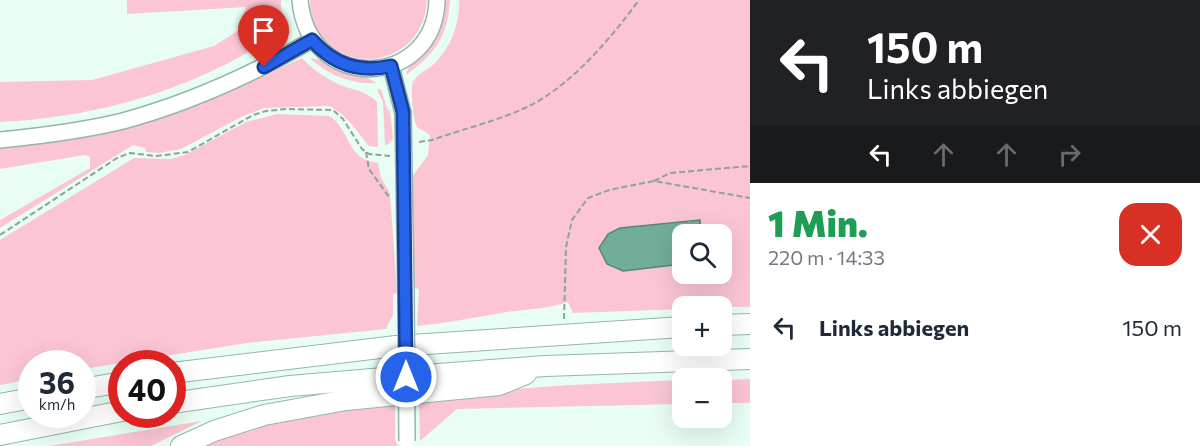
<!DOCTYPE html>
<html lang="de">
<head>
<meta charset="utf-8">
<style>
	body { margin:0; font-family:Commissioner,sans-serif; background:#f6f6f7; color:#1f2937; height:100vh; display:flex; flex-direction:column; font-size:22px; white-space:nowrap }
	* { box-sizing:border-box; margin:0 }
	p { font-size:20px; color:#747a83 }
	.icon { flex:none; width:33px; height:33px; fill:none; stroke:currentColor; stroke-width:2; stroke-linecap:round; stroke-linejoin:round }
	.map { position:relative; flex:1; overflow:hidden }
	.sheet { display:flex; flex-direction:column; background:#fff; width:450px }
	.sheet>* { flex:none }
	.top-card { background:#202124; color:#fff; overflow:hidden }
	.buttons { position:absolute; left:672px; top:224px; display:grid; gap:12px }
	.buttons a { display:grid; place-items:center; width:60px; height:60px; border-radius:12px; background:#fff; box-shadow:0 6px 24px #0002; font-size:30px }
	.speed { position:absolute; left:18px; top:350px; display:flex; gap:12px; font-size:30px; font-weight:700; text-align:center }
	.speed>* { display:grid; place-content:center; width:78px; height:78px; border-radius:50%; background:#fff; box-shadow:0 6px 24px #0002; line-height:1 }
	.speed small { font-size:15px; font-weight:400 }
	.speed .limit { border:9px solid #d22; background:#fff; color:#111 }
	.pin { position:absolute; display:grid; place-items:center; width:51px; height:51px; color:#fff; margin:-62px -26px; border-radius:50% 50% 50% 0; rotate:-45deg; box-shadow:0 0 6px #0007 }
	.pin .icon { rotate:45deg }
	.me { position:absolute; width:66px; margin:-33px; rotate:0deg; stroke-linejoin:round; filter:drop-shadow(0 0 4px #0008) }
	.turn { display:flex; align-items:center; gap:21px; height:126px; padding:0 18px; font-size:27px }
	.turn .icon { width:78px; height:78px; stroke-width:2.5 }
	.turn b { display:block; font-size:42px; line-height:51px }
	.lanes { display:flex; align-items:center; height:57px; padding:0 18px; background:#0003; justify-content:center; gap:30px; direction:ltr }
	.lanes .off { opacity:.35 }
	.round { display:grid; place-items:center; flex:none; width:63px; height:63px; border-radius:18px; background:#f6f6f7 }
	.overview { display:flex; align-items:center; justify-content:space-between; height:102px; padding:0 18px }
	h1 { font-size:36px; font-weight:800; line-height:45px; color:#1e9e55 }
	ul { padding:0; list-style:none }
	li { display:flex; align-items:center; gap:18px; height:84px; padding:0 18px }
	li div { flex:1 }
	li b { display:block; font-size:22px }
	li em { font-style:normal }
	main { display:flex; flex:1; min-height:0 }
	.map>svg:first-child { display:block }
</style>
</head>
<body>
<main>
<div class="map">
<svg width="750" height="446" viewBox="0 0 750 446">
	<rect width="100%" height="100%" fill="#e8fef5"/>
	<g fill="#fbc5d4" fill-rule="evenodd">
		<path d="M 127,0 L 281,0 C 280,11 285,21 279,31 C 273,41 255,48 245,54 C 171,96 85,118 0,122 L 0,82 L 92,80 L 214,46 L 239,30 L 246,7 L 127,14 Z"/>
		<path d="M 310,0 L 427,0 C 423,80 309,77 310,0 Z"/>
		<path d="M 444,0 L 450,0 C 448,36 435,54 406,75 C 408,63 419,58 427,49 C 439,36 443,18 444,0 Z"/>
		<path d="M 459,0 L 750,0 L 750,307 L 682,306 L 682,309 L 573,313 L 568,302 C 548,309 528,309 507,312 C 477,317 448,323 417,326 L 419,289 L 415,288 L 414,284 L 412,177 L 428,155 L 430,135 C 427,132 421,130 418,128 C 413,123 410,88 413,82 C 417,74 427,70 434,64 C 451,47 460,24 459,0 ZM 682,234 L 722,234 L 722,273 L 682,273 Z"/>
		<path d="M 302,58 C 312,69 324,77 338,84 C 352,90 365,90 377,102 L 378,147 L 369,146 C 356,131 348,115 329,106 L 264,108 L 241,117 L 181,149 L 159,153 L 146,152 L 145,148 L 133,145 L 0,228 L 0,220 L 90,168 L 90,157 L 85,155 L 0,169 L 0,148 C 58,143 116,133 171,115 C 216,100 259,77 302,58 Z"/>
		<path d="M 310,58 C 323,59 332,68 345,72 C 356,76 366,75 376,83 C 353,85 326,74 310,58 Z"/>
		<polygon points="381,89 388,111 390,110 393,139 387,145 385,145 383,102 377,90"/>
		<path d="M 277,114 L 329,116 C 346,125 347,150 364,159 C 368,161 374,162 378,163 L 381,178 L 390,193 L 397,293 L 393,294 L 393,315 L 386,329 L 247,343 L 83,369 L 82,363 L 32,363 L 31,379 L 0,385 L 0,240 L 134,158 L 171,159 L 185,155 L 246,122 Z"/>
		<polygon points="750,379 750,403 722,403 722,380"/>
		<polygon points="682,380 682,404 457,409 420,441 419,396 570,385"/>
		<polygon points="395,401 395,439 398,446 191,446 267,421"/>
		<polygon points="202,421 151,446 49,446"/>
	</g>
	<polygon fill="#71ae99" stroke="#578575" stroke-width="1.5" points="700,220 701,234 682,234 682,264 623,271 607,264 599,248 608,234 620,228"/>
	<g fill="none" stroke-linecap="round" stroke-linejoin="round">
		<g stroke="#95b7aa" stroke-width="18">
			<g id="secondary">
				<path d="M 300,0 C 308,94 435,89 437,0"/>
				<polyline points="391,66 403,113 406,292"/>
				<path d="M 0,140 C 41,136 82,131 123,121 C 189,103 253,74 312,40"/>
			</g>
		</g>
		<g stroke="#95b7aa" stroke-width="22">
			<g id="highway">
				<polyline points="722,325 750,324"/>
				<polyline points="172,373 396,346 682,327"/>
				<polyline points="82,389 122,382"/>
				<polyline points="172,403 290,386 372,379 545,366 750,359"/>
				<polyline points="0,404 32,398"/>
				<polyline points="0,435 122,411"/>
				<polyline points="181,446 214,431 264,415 346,400 499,385 526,374"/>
			</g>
		</g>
		<g stroke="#8fa19a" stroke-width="2" stroke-dasharray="6 3" stroke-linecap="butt">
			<polyline points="273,43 289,32"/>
			<path d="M 419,142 L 432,140 C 463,129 497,121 527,107 C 570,87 612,37 639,0"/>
			<polyline points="366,152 369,169 389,197"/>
			<polyline points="654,181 670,173 750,166"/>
			<polyline points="689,221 691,234"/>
			<polyline points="0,235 117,158 130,153 156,156 188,152 253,115 266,111 286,109 333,110 343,119 362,149 369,154 390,156"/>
			<polyline points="564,319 566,247 572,220 588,198 609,190 654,181 750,198"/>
		</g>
		<use href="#secondary" stroke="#fff" stroke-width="15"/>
		<use href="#highway" stroke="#fff" stroke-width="20"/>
		<g stroke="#95b7aa" stroke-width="18" stroke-linecap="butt">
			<polyline id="secondary-bridge" points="406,292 407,441"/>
		</g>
		<use href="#secondary-bridge" stroke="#fff" stroke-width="15"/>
	</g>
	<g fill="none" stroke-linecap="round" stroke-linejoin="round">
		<g stroke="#184099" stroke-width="15">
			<path id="route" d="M 264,67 L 312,40 C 334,65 359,73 391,66 L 403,112 L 406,377"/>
		</g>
		<use href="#route" stroke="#2563eb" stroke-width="10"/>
	</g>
</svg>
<div class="buttons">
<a><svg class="icon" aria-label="search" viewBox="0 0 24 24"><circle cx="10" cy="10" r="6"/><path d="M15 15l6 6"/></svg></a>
<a>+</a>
<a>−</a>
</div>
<div class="speed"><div>36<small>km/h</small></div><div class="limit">40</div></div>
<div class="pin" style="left:264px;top:67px;background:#d93025"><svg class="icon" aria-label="arrive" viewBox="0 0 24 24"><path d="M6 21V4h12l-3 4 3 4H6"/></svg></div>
<svg class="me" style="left:406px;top:377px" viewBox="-20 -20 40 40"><circle r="17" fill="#2563eb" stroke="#fff" stroke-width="3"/><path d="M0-11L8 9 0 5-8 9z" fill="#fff"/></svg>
</div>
<section class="sheet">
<div class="top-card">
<div class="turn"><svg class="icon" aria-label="left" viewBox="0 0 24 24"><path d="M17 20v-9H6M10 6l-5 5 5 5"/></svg><div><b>150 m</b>Links abbiegen</div></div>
<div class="lanes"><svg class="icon" aria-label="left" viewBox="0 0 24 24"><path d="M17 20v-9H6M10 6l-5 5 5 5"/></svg><svg class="icon off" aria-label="ahead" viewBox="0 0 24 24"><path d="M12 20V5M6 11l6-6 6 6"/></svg><svg class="icon off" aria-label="ahead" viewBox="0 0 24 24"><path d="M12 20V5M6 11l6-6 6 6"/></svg><svg class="icon off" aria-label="right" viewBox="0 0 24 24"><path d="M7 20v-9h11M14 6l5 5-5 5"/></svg></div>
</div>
<div class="overview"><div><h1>1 Min.</h1><p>220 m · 14:33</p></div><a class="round" style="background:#d93025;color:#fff"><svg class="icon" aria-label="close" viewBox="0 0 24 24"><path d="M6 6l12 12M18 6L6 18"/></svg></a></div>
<ul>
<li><svg class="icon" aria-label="left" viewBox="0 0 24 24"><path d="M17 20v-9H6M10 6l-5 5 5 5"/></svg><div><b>Links abbiegen</b></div><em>150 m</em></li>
</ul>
</section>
</main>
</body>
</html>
